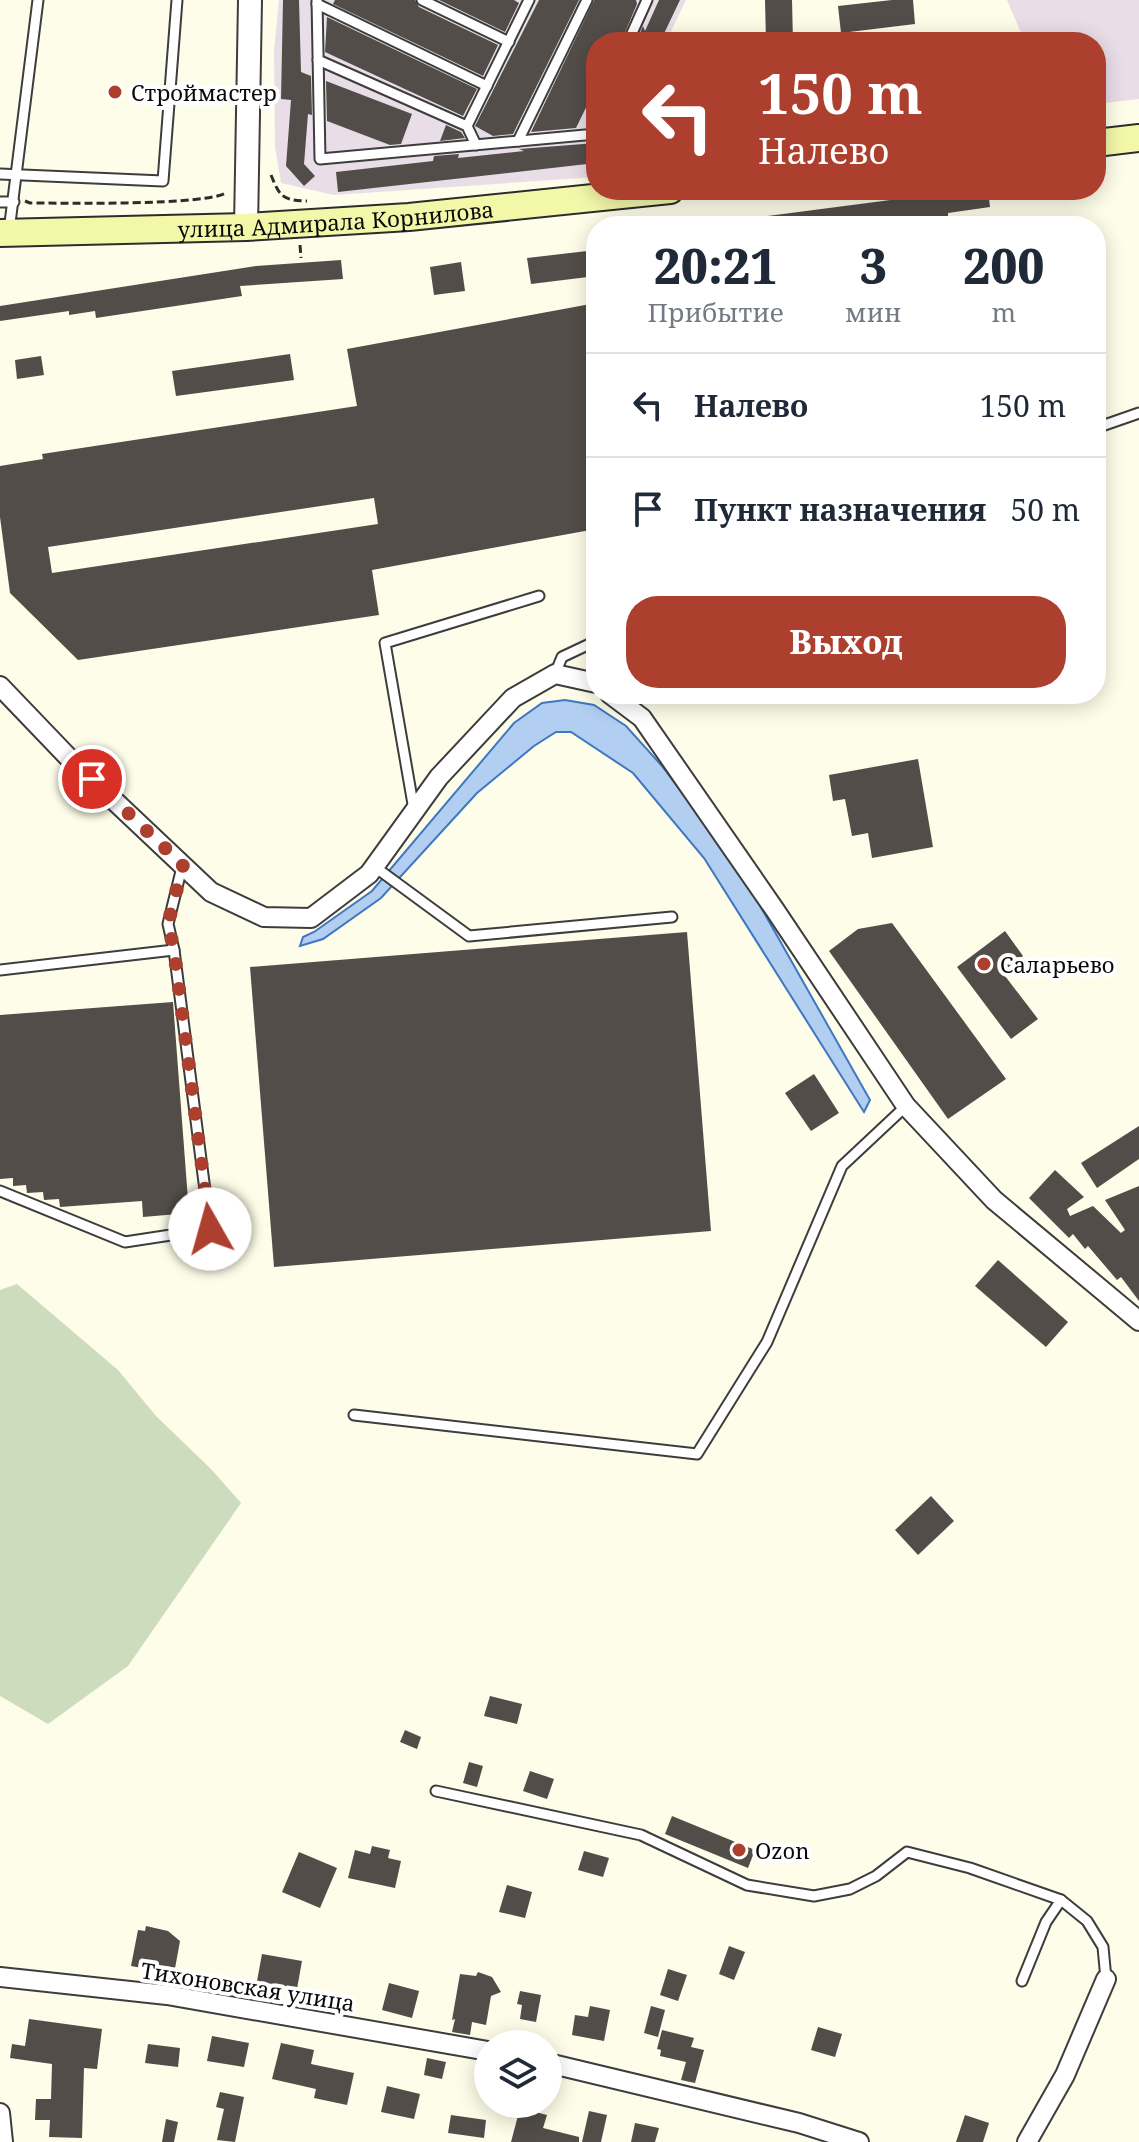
<!DOCTYPE html>
<html lang="ru">
<head>
<meta charset="utf-8">
<style>
	body { margin:0; font-family:"Noto Serif",serif; background:#f6f6f7; color:#1f2937; height:100vh; display:flex; flex-direction:column; font-size:30px; white-space:nowrap }
	* { box-sizing:border-box; margin:0 }
	p { font-size:26px; color:#747a83 }
	.icon { flex:none; width:44px; height:44px; fill:none; stroke:currentColor; stroke-width:2; stroke-linecap:round; stroke-linejoin:round }
	.map { position:relative; flex:1; overflow:hidden }
	.panel { position:absolute; left:586px; top:216px; width:520px; height:488px; display:flex; flex-direction:column; background:#fff; border-radius:32px; box-shadow:0 4px 20px #0003 }
	.panel>* { flex:none }
	.banner { position:absolute; left:586px; top:32px; width:520px; height:168px; border-radius:32px; box-shadow:0 4px 20px #0003; background:#ad3f2f; color:#fff; overflow:hidden }
	.tools { position:absolute; left:474px; top:2030px; display:grid; gap:16px }
	.tools a { display:grid; place-items:center; width:88px; height:88px; border-radius:50%; background:#fff; box-shadow:0 4px 20px #0003; font-size:40px }
	.pin { position:absolute; display:grid; place-items:center; width:68px; height:68px; color:#fff; margin:-34px; border:4px solid #fff; border-radius:50%; box-shadow:0 2px 8px #0007 }
	.me { position:absolute; width:88px; margin:-44px; rotate:353deg; stroke-linejoin:round; filter:drop-shadow(0 0 6px #0008) }
	.turn { display:flex; align-items:center; gap:28px; height:168px; padding:0 40px; font-size:36px }
	.turn .icon { width:104px; height:104px; stroke-width:2.5 }
	.turn b { display:block; font-size:56px; line-height:68px }
	.eta { display:flex; justify-content:space-evenly; align-items:center; height:136px; text-align:center }
	.eta b { font-size:48px; font-weight:800; line-height:56px }
	.button { display:flex; gap:16px; margin-top:auto; padding:16px 40px }
	.button a { flex:1; height:92px; border-radius:32px; background:#ad3f2f; color:#fff; font-size:32px; font-weight:800; line-height:92px; text-align:center }
	ul { padding:0; list-style:none }
	li { display:flex; align-items:center; gap:24px; height:104px; padding:0 40px; border-top:2px solid #e0e1e3 }
	li div { flex:1 }
	li b { display:block; font-size:30px }
	li em { font-style:normal }
	.map>svg:first-child { display:block }
</style>
</head>
<body>
<div class="map">
<svg width="1139" height="2142" viewBox="0 0 1139 2142">
	<rect width="100%" height="100%" fill="#fdfde9"/>
	<g fill="#e9dee8">
		<polygon points="279,0 686,0 666,42 596,42 596,177 334,195 281,183 275,147 274,50"/>
		<polygon points="1007,0 1139,0 1139,99 1096,104 1096,42 1025,42"/>
	</g>
	<polygon fill="#cddcbd" points="17,1284 118,1370 156,1416 211,1469 241,1503 128,1666 48,1724 0,1696 0,1290"/>
	<polygon fill="#b2cef0" stroke="#3f77c1" stroke-width="2" points="565,700 594,705 626,726 662,766 741,872 870,1100 864,1112 704,858 633,773 571,732 556,732 534,746 477,793 381,898 323,939 300,946 303,937 314,932 372,891 514,723 542,703"/>
	<g fill="#524d48" fill-rule="evenodd">
		<polygon points="283,0 299,0 301,72 311,76 312,115 308,114 304,164 315,176 304,186 286,166 291,100 281,99"/>
		<polygon points="335,0 415,0 419,7 498,45 483,76 333,4"/>
		<polygon points="439,0 514,0 519,3 505,32"/>
		<polygon points="539,0 579,0 513,134 493,136 475,126"/>
		<polygon points="594,0 636,0 637,4 621,42 596,42 596,87 576,128 531,132"/>
		<polygon points="659,0 680,0 660,42 636,42 643,26 645,31"/>
		<polygon points="765,0 792,0 793,42 766,42"/>
		<polygon points="892,0 913,0 915,24 841,33 838,6"/>
		<polygon points="327,17 477,89 463,116 325,52"/>
		<polygon points="326,81 412,114 401,144 390,145 327,121"/>
		<polygon points="446,125 461,132 465,138 440,141"/>
		<polygon points="596,143 596,163 338,192 336,172 433,161 434,156 459,154 458,158 524,151 519,149"/>
		<polygon points="967,190 988,190 990,207 948,213 948,217 882,226 754,226 753,218"/>
		<polygon points="596,250 596,276 531,284 527,258"/>
		<polygon points="341,260 343,279 240,286 242,296 96,318 95,311 69,315 69,311 0,321 0,306 256,266"/>
		<polygon points="461,262 465,291 434,295 430,267"/>
		<path d="M 596,303 L 596,529 L 372,570 L 379,615 L 78,660 L 10,593 L 0,517 L 0,466 L 43,459 L 42,454 L 357,406 L 347,349 ZM 374,498 L 378,524 L 52,573 L 48,547 Z"/>
		<polygon points="290,354 294,380 176,396 172,371"/>
		<polygon points="41,356 44,375 17,379 15,360"/>
		<polygon points="918,759 933,847 872,858 868,833 852,836 845,799 833,801 829,775"/>
		<polygon points="892,923 1006,1079 948,1119 829,951 858,929"/>
		<polygon points="1005,931 1023,956 1002,972 1038,1019 1011,1039 957,967"/>
		<polygon points="687,932 711,1231 274,1267 250,967"/>
		<polygon points="173,1002 189,1213 143,1217 142,1201 60,1207 59,1199 44,1200 43,1192 27,1193 26,1185 13,1186 13,1178 0,1179 0,1015"/>
		<polygon points="814,1074 839,1113 811,1131 785,1093"/>
		<polygon points="1139,1126 1139,1159 1097,1188 1081,1163"/>
		<polygon points="1055,1170 1084,1197 1067,1209 1070,1216 1093,1206 1121,1233 1125,1230 1105,1200 1139,1186 1139,1301 1121,1277 1117,1280 1088,1246 1085,1249 1073,1234 1069,1238 1029,1198"/>
		<polygon points="998,1260 1068,1322 1046,1347 975,1286"/>
		<polygon points="931,1496 954,1521 918,1555 895,1530"/>
		<polygon points="490,1696 522,1704 517,1724 484,1716"/>
		<polygon points="405,1730 421,1737 417,1749 400,1742"/>
		<polygon points="469,1762 483,1766 477,1787 463,1783"/>
		<polygon points="530,1771 554,1779 547,1799 523,1791"/>
		<polygon points="672,1816 755,1850 748,1868 665,1834"/>
		<polygon points="372,1846 390,1850 388,1858 401,1861 395,1888 348,1878 355,1850 370,1854"/>
		<polygon points="584,1851 609,1858 603,1877 578,1870"/>
		<polygon points="299,1852 337,1868 320,1908 282,1892"/>
		<polygon points="507,1885 532,1892 525,1918 499,1912"/>
		<polygon points="146,1926 168,1931 180,1941 174,1974 131,1966 138,1930 145,1931"/>
		<polygon points="729,1946 745,1952 734,1980 719,1974"/>
		<polygon points="262,1954 302,1961 297,1989 257,1981"/>
		<polygon points="668,1969 687,1975 678,2001 660,1995"/>
		<polygon points="478,1972 492,1977 501,1992 491,1996 486,2025 472,2022 470,2035 452,2032 455,2019 452,2020 460,1974 476,1976"/>
		<polygon points="389,1983 419,1991 412,2018 382,2010"/>
		<polygon points="520,1991 541,1995 536,2022 520,2019 522,2005 517,2004"/>
		<polygon points="590,2006 610,2010 604,2041 572,2035 575,2015 588,2017"/>
		<polygon points="651,2006 665,2010 658,2037 644,2033"/>
		<polygon points="29,2019 102,2029 97,2069 84,2068 82,2138 49,2137 50,2120 35,2120 36,2099 51,2099 52,2064 10,2058 12,2044 25,2046"/>
		<polygon points="818,2027 842,2034 835,2057 811,2050"/>
		<polygon points="662,2030 694,2038 691,2047 704,2050 695,2083 681,2080 686,2062 660,2056 661,2050 657,2049"/>
		<polygon points="212,2036 249,2043 244,2067 207,2061"/>
		<polygon points="281,2043 314,2050 311,2064 354,2073 347,2105 314,2098 316,2089 272,2079"/>
		<polygon points="148,2044 180,2048 178,2067 145,2063"/>
		<polygon points="427,2058 446,2062 442,2079 424,2075"/>
		<polygon points="387,2086 420,2094 414,2119 381,2112"/>
		<polygon points="220,2092 244,2097 235,2142 217,2140 224,2109 216,2107"/>
		<polygon points="520,2108 547,2115 543,2128 579,2137 579,2142 511,2142"/>
		<polygon points="589,2111 607,2115 601,2142 582,2142"/>
		<polygon points="451,2115 486,2120 484,2138 448,2133"/>
		<polygon points="965,2115 989,2123 983,2142 956,2142"/>
		<polygon points="166,2119 178,2122 174,2142 162,2142"/>
		<polygon points="635,2123 659,2128 655,2142 631,2142"/>
	</g>
	<g fill="none" stroke-linecap="round" stroke-linejoin="round">
		<g stroke="#3d3d3d" stroke-width="13">
			<g id="service">
				<polyline points="317,0 320,159 596,134"/>
				<polyline points="422,0 509,42"/>
				<polyline points="317,4 487,86"/>
				<polyline points="628,42 647,0"/>
				<polyline points="318,60 467,126 476,145"/>
				<polyline points="467,126 529,0"/>
				<polyline points="518,141 587,0"/>
				<polyline points="0,174 163,181 177,0"/>
				<polyline points="0,202 14,202"/>
				<polyline points="9,231 38,0"/>
				<polyline points="1096,428 1139,413"/>
				<polyline points="555,674 562,657 596,641"/>
				<polyline points="414,810 385,643 539,596"/>
				<polyline points="375,867 469,936 672,917"/>
				<polyline points="0,970 174,950"/>
				<polyline points="0,1191 125,1242 210,1229 174,950 168,924 182,867"/>
				<polyline points="354,1415 697,1454 767,1342 842,1166 906,1106"/>
				<polyline points="436,1791 641,1835 747,1885 814,1896 850,1889 876,1876 907,1852 970,1868 1061,1900 1087,1921 1103,1947 1106,1979"/>
				<polyline points="1022,1981 1046,1922 1061,1900"/>
			</g>
		</g>
		<g stroke="#3d3d3d" stroke-width="22">
			<g id="minor">
				<polyline points="0,686 69,758 211,892 264,917 311,918 369,874 439,777 513,698 555,674 596,683"/>
				<polyline points="610,694 642,718 775,910 906,1106 994,1200 1139,1321"/>
				<polyline points="0,1977 167,1995 488,2051"/>
				<polyline points="548,2063 799,2123 859,2142"/>
				<polyline points="0,2113 3,2142"/>
				<polyline points="1027,2142 1065,2075 1106,1979"/>
			</g>
		</g>
		<g stroke="#3d3d3d" stroke-width="26">
			<polyline id="tertiary" points="246,227 250,0"/>
		</g>
		<g stroke="#2c2c2c" stroke-width="30">
			<g id="secondary">
				<polyline points="1096,143 1139,138"/>
				<path id="s1" d="M 0,233 L 246,227 L 409,217 L 670,190"/>
			</g>
		</g>
		<g stroke="#2c2c2c" stroke-width="3" stroke-dasharray="8 4" stroke-linecap="butt">
			<path d="M 271,175 C 280,197 282,200 307,201"/>
			<path d="M 25,201 L 30,203 C 61,203 211,206 227,192"/>
			<polyline points="300,245 301,258"/>
		</g>
		<use href="#service" stroke="#fff" stroke-width="9"/>
		<use href="#minor" stroke="#fff" stroke-width="18"/>
		<use href="#tertiary" stroke="#fff" stroke-width="22"/>
		<use href="#secondary" stroke="#f3f8a9" stroke-width="26"/>
	</g>
	<g fill="none" stroke-linecap="round" stroke-linejoin="round">
		<polyline stroke="#ad3f2f" stroke-width="14" stroke-dasharray="0 25.2" points="92,779 183,865 168,924 174,950 210,1229"/>
	</g>
	<g fill="#ad3f2f" stroke="#fff" stroke-width="3">
		<circle cx="115" cy="92" r="8"/>
		<circle cx="984" cy="964" r="8"/>
		<circle cx="739" cy="1850" r="8"/>
	</g>
	<g text-anchor="middle" dominant-baseline="central" stroke-width="8" stroke-linejoin="round" paint-order="stroke">
		<g font-size="22" fill="#0a0a0a" stroke="#fff" text-anchor="start">
			<text x="131" y="92">Строймастер</text>
			<text x="1000" y="964">Саларьево</text>
			<text x="755" y="1850">Ozon</text>
		</g>
		<g font-size="22" fill="#0a0a0a" stroke="#fff">
			<text stroke="none"><textPath href="#s1" startOffset="336">улица Адмирала Корнилова</textPath></text>
			<text transform="translate(248 1986) rotate(9)">Тихоновская улица</text>
		</g>
	</g>
</svg>
<div class="tools">
<a><svg class="icon" aria-label="layers" viewBox="0 0 24 24"><path d="M12 4l9 5-9 5-9-5zM3 14l9 5 9-5"/></svg></a>
</div>
<div class="pin" style="left:92px;top:779px;background:#d93025"><svg class="icon" aria-label="arrive" viewBox="0 0 24 24"><path d="M6 21V4h12l-3 4 3 4H6"/></svg></div>
<svg class="me" style="left:210px;top:1229px" viewBox="-20 -20 40 40"><circle r="19" fill="#fff"/><path d="M0-13L10 11 0 6-10 11z" fill="#ad3f2f"/></svg>
<div class="banner">
<div class="turn"><svg class="icon" aria-label="left" viewBox="0 0 24 24"><path d="M17 20v-9H6M10 6l-5 5 5 5"/></svg><div><b>150 m</b>Налево</div></div>
</div>
<section class="panel">
<div class="eta">
<div><b>20:21</b><p>Прибытие</p></div>
<div><b>3</b><p>мин</p></div>
<div><b>200</b><p>m</p></div>
</div>
<ul>
<li><svg class="icon" aria-label="left" viewBox="0 0 24 24"><path d="M17 20v-9H6M10 6l-5 5 5 5"/></svg><div><b>Налево</b></div><em>150 m</em></li>
<li><svg class="icon" aria-label="arrive" viewBox="0 0 24 24"><path d="M6 21V4h12l-3 4 3 4H6"/></svg><div><b>Пункт назначения</b></div><em>50 m</em></li>
</ul>
<div class="button"><a>Выход</a></div>
</section>
</div>
</body>
</html>
